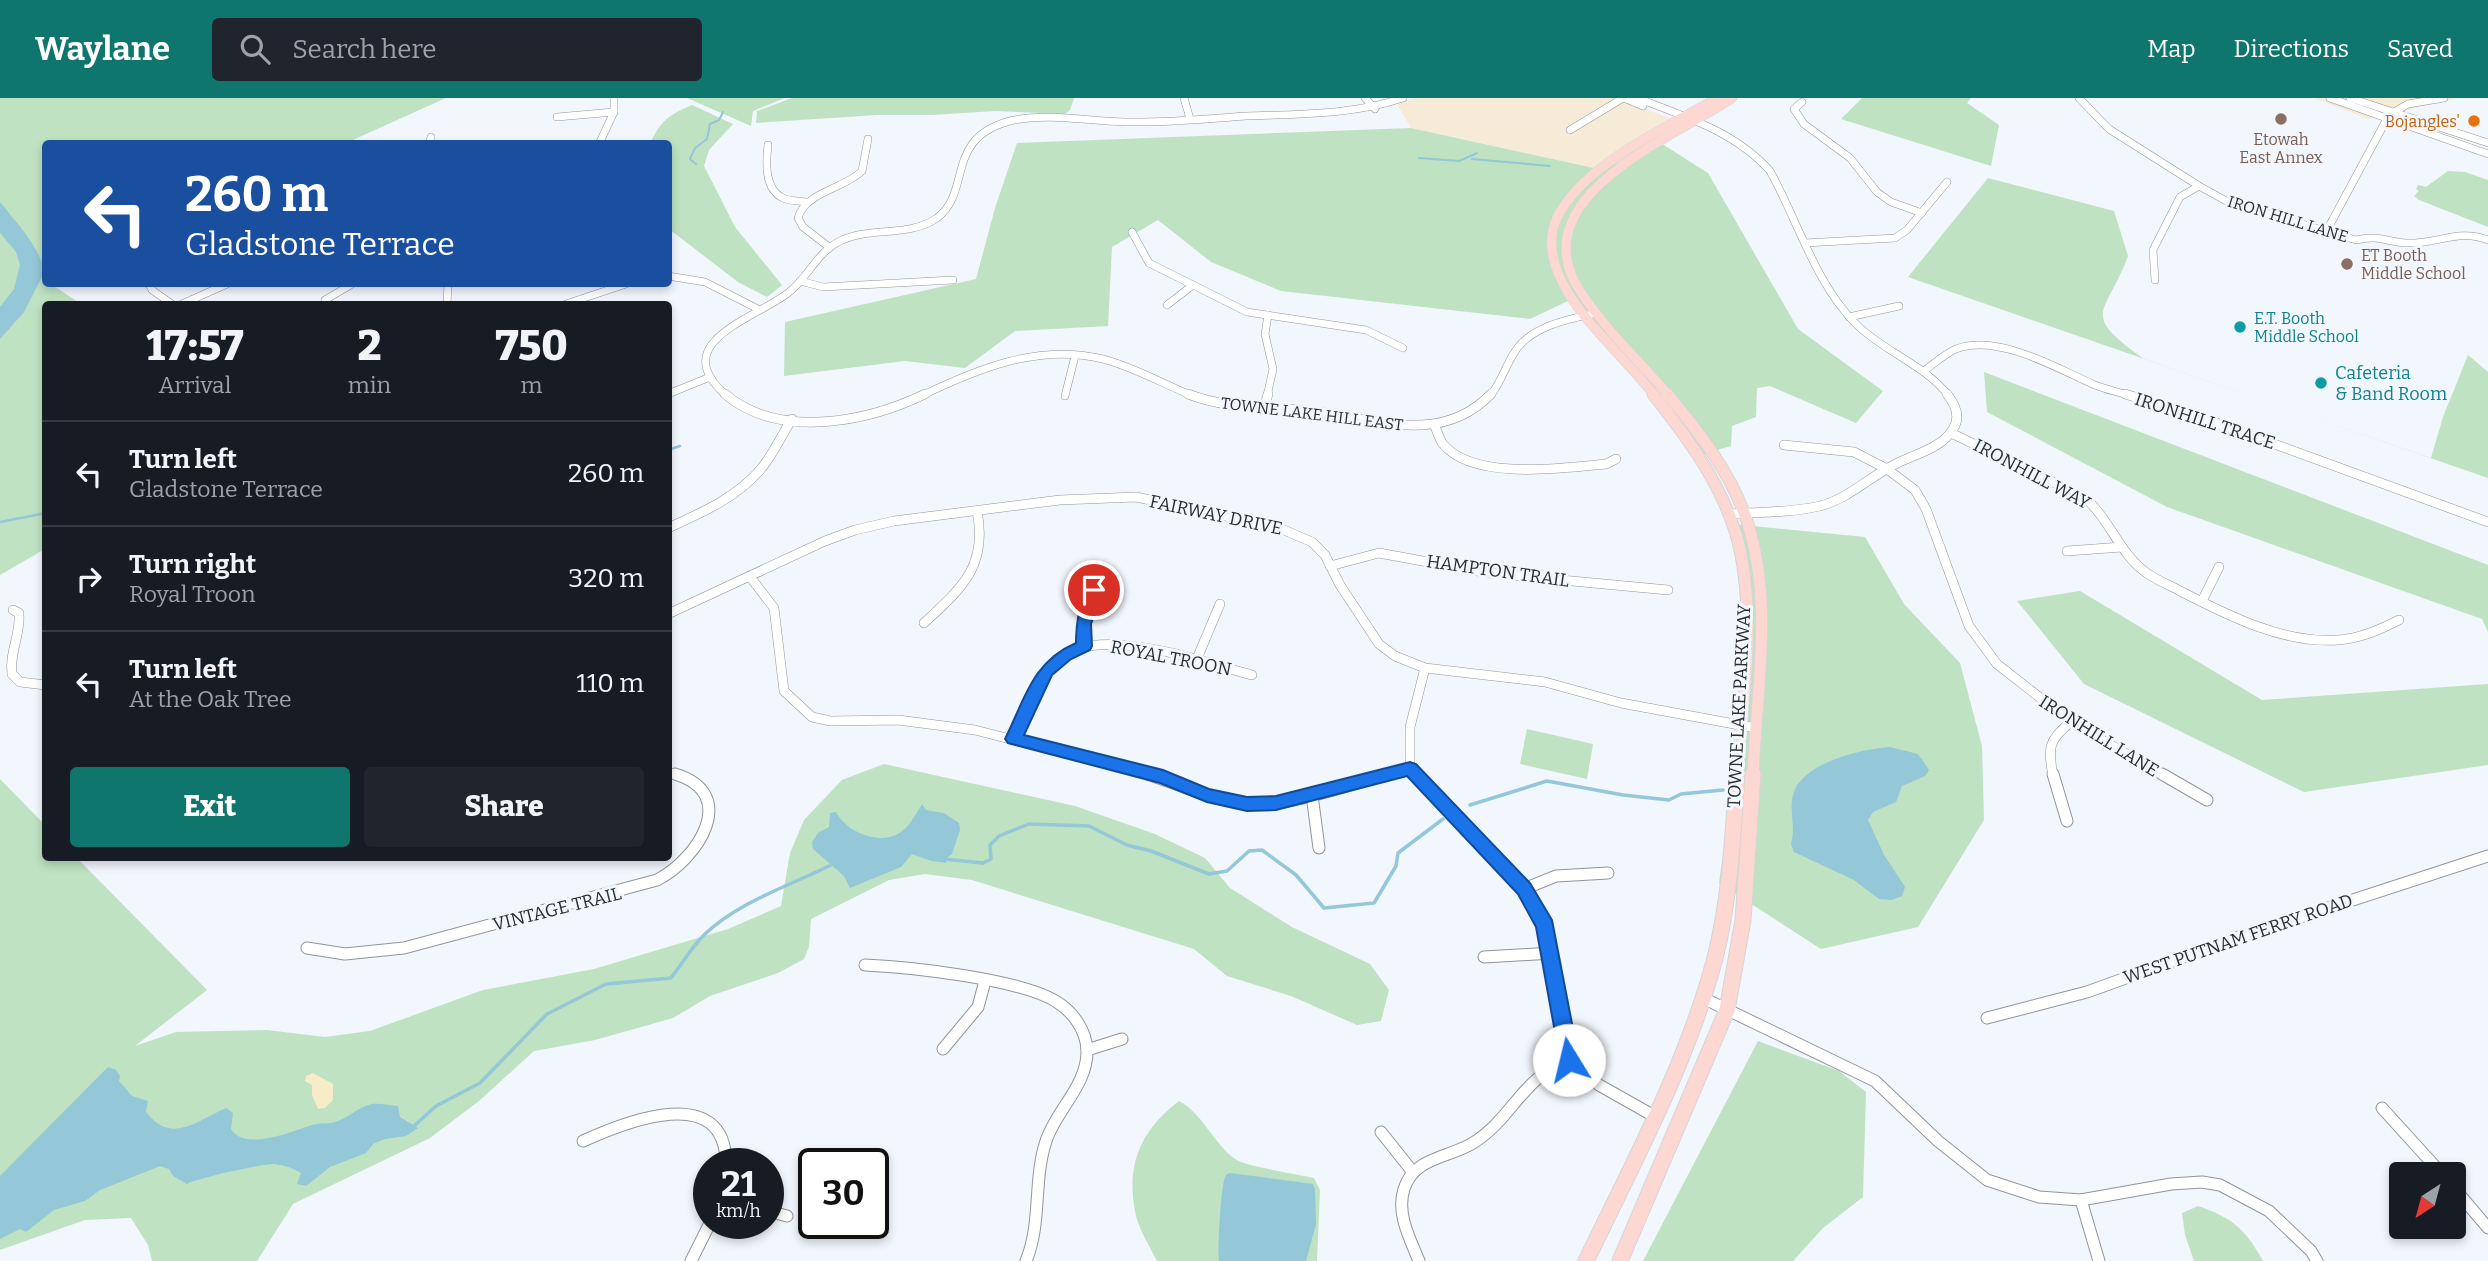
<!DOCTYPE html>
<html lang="en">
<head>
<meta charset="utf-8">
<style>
	body { margin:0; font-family:Bitter,serif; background:#20242c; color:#f1f3f6; height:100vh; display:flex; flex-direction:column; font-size:26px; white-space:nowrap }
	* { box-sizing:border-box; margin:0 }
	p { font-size:23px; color:#9ea1a6 }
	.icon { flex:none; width:38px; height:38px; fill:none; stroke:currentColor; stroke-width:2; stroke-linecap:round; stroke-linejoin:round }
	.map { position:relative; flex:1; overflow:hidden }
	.drawer { position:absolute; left:42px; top:203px; width:630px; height:560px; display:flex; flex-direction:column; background:#171b24; border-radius:7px; box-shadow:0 4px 10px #0003 }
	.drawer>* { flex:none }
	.hud { position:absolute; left:42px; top:42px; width:630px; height:147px; border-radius:7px; box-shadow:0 4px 10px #0003; background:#1a4fa0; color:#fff; overflow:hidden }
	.needle { width:46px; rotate:216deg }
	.buttons { position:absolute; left:2389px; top:1064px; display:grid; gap:14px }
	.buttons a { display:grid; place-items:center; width:77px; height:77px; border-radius:7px; background:#171b24; box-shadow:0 4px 10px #0003; font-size:35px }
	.speed { position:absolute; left:693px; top:1050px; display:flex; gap:14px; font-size:35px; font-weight:700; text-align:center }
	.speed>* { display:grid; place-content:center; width:91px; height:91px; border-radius:50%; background:#171b24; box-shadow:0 4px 10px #0003; line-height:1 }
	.speed small { font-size:18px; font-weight:400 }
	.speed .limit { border:4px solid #111; border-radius:10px; background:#fff; color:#111 }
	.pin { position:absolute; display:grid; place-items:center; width:60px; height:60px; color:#fff; margin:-30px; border:4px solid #fff; border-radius:50%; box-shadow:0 2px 7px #0007 }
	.me { position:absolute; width:77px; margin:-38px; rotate:351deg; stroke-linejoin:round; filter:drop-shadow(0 0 5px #0008) }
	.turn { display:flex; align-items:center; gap:24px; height:147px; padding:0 28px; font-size:32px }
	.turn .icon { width:91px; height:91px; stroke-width:2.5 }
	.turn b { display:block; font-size:49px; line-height:60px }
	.eta { display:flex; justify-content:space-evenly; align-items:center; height:119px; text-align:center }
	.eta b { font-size:42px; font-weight:800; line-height:49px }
	.action { display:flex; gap:14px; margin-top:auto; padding:14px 28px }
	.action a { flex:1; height:80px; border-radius:7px; background:#0f766e; color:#fff; font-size:28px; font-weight:800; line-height:80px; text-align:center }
	.action a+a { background:#20242c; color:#f1f3f6 }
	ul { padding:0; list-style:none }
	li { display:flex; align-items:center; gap:21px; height:105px; padding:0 28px; border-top:2px solid #363941 }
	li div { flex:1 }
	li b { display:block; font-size:26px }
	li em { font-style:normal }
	header { display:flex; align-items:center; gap:42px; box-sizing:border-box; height:98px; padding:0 35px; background:#0f766e; color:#fff }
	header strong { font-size:33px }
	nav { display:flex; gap:38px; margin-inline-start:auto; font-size:24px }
	.search { width:490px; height:63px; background:#20242c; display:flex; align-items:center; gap:18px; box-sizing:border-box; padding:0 24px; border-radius:7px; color:#9ea1a6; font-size:26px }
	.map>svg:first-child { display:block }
</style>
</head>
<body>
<header>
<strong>Waylane</strong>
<div class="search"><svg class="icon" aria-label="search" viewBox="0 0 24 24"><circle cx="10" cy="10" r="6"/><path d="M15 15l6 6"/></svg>Search here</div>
<nav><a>Map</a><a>Directions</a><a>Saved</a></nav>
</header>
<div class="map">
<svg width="2488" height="1163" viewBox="0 0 2488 1163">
	<rect width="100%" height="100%" fill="#f2f6fd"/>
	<g fill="#f5ebd6">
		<polygon points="1414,0 1617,0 1690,28 1603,72 1411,30 1397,6"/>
		<polygon points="2314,0 2458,0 2368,21"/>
	</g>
	<g fill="#bfe2c2">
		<polygon points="0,0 446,0 346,45 46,46 46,186 51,186 81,206 46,206 45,451 0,477"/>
		<polygon points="687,0 785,0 753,13 751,28"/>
		<polygon points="792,0 1074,0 1070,12 1065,16 995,13 932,17 877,17 756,25 757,13"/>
		<polygon points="1862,0 1971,0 1967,5 1999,27 1991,68 1841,21"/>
		<path d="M 692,7 L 733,26 L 709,52 L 704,68 L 735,129 L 782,187 L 767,199 L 738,184 L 669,131 L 668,46 L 650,46 C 660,23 670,16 692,7 Z"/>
		<polygon points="1411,30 1603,72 1659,44 1708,75 1798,231 1883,293 1856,325 1770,288 1757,290 1756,319 1732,328 1731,348 1694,359 1603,235 1572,201 1530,221 1281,193 1211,164 1158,122 1112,149 1108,228 1015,233 965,270 905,263 784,278 785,224 976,181 995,110 1017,45"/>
		<polygon points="2448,73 2465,74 2488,82 2488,129 2419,102 2414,98 2419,93 2416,91 2418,87 2426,89"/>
		<path d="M 1988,80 L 2114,113 L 2128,158 C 2106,218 2078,214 2144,261 L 2431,360 L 2443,319 L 2468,257 L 2488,274 L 2488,380 L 1908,179 Z"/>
		<polygon points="1984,274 2488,467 2488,534 2482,521 2167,409 1987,314"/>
		<polygon points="1733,426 1865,439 1904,506 1960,565 1982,648 1984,722 1918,829 1821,851 1719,785 1737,659 1744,540"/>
		<polygon points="2080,493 2262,602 2488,586 2488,667 2304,694 2084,586 2017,503"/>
		<polygon points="1527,631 1593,646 1587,681 1520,666"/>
		<polygon points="884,666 1075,708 1155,736 1205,760 1230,790 1292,829 1370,866 1389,892 1381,923 1357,927 1291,898 1227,878 1194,851 972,782 925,776 889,782 811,821 809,849 804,861 778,875 710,898 673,920 595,942 534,953 479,1003 430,1040 293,1106 257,1163 152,1163 148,1147 131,1120 85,1122 0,1152 0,681 45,727 46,760 77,760 207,892 135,948 176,934 267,932 325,939 370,933 483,892 594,871 728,831 781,808 790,755 804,722 842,682"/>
		<polygon points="1758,943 1839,973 1866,994 1863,1099 1823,1130 1793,1163 1643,1163"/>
		<path d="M 1179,1003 C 1203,1016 1213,1045 1235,1061 C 1247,1069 1298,1076 1314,1080 L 1320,1092 L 1317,1163 L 1157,1163 C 1150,1149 1140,1133 1136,1118 C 1125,1068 1140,1033 1179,1003 Z"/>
		<path d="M 2198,1108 C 2233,1120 2245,1131 2263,1163 L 2194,1163 L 2185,1137 L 2182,1115 Z"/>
	</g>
	<polygon fill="#f6ecc7" points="313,975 333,986 333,1002 325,1010 318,1011 312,997 312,987 305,983 306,978"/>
	<g fill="#94c7d7">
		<path d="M 0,104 C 18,127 36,144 45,173 L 24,214 L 0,241 L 0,209 L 14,191 L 20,167 L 16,154 L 0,135 Z"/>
		<path d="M 1890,649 L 1918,656 L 1929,672 L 1925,678 L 1902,688 L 1896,704 L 1873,714 L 1868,722 L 1884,757 L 1905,789 L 1902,798 L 1892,802 L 1879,801 L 1854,782 L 1794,754 L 1791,746 C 1796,729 1789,713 1793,697 C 1801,665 1861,651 1890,649 Z"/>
		<path d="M 922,706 L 926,712 L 944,715 L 959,725 L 960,732 L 952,756 L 945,761 L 947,765 L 931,763 L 912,756 L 901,769 L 850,790 L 844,778 L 813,751 L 812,744 L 819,734 L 829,729 L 830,715 L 836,714 C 846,733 876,747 898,736 C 909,730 916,716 922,706 Z"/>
		<path d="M 108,969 L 116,972 L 120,978 L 119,983 L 132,998 L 148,1003 L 146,1014 C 172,1047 196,1023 226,1010 L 233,1015 L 231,1031 C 245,1054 293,1033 312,1027 C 320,1024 330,1027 338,1023 C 349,1019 360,1008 372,1006 C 380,1005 390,1008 398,1008 L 400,1019 L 418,1030 L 406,1038 L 385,1041 L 373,1046 L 366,1055 L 330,1069 L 306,1088 L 297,1086 L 301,1075 C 293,1070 284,1067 275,1066 C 264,1065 194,1081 187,1086 L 173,1078 L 169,1071 L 160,1068 L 100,1092 L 85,1103 L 54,1112 L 26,1134 L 20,1131 L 0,1141 L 0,1078 Z"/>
		<path d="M 1230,1075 L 1313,1086 L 1315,1091 L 1316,1126 L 1306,1163 L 1219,1163 C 1217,1153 1221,1083 1226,1077 Z"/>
	</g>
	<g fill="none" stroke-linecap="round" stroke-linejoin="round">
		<g stroke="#94c7d7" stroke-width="2">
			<polyline points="1419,60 1459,63 1477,55"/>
			<polyline points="1472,61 1550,68"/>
			<polyline points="696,66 690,61 695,50 707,41 710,26 719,22 723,14"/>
		</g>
		<g stroke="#94c7d7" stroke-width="2.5">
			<polyline points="668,352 680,348"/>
			<polyline points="0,424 46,415"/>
		</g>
		<g stroke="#94c7d7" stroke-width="3.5">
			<polyline points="1470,707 1547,683 1623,697 1669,702 1681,696 1723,692"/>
			<polyline points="944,761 983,765 991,761 990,747 999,738 1029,726 1089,728 1127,747 1151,753 1209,776 1227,773 1249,753 1262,752 1296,777 1324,810 1374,805 1396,768 1398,755 1443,721"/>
			<path d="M 413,1029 L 436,1008 L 480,985 L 547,916 L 606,886 L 671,880 C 682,866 691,850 704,837 C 738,804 789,788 831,767"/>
		</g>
		<g stroke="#91959b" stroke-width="8">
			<g id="minor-far2">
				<polyline points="1184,0 1190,21"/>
				<polyline points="1365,0 1375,11"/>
				<polyline points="1624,0 1643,8"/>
				<path d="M 1637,0 C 1684,18 1736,34 1770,73 C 1798,123 1815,185 1856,226 C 1884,254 1924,266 1949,298"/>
				<polyline points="2079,0 2109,31 2199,88"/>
				<polyline points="2330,0 2488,56"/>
				<polyline points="2350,0 2488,45"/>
				<polyline points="1802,4 1794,11 1804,26 1850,60 1877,94 1891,104 1922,115"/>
				<polyline points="557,19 614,14"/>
				<polyline points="1570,32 1623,0"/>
				<polyline points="429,46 431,39"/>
				<polyline points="599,46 614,14 614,0"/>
				<path d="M 768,47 C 766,64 764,91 783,100 C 789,103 799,103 806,104"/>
				<polyline points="1132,134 1149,165 1247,214 1366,232 1403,250"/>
				<polyline points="2326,134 2389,17 2408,6 2444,0"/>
				<polyline points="1805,145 1895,140 1907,132 1947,84"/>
				<path d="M 829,149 L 803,129 L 798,120 C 805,94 844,91 862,73 L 868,41"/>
				<polyline points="668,178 705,184 760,212"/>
				<path d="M 2155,182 L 2153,152 L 2180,99 L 2199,88 L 2228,104 L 2356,142 C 2379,137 2384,143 2405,145 C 2435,147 2459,130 2488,142"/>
				<polyline points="800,183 823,189 953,182"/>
				<polyline points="149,186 152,192 172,206"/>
				<polyline points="325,202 352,186"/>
				<polyline points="182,206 227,186"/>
				<polyline points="447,206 448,186"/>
				<polyline points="566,206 626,186"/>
				<polyline points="1167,207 1193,187"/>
				<polyline points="1849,219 1899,208"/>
				<path d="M 1925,272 C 1935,265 1946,255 1956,251 C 1998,235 2058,271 2095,287 C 2107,292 2119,294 2131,298"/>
				<polyline points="668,296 710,279"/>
				<path d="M 727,298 C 665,245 754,221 788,195 C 808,180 816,155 840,143 C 870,128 908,140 937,120 C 973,93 943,38 1014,22 C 1050,15 1088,23 1125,24 C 1165,25 1206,21 1246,18 C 1300,16 1352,17 1403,0"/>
				<path d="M 921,298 C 977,271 1039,245 1103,261 C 1134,269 1163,286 1193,298"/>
				<polyline points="1065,298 1075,258"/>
				<polyline points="1267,298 1273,271 1265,236 1268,217"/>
				<path d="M 1490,298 C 1501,285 1505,269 1514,255 C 1530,228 1569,221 1597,215"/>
			</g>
		</g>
		<g stroke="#91959b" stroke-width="10">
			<g id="minor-far1">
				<path d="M 725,296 C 779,342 867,324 925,296"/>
				<path d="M 1188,296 C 1229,312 1269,308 1311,313 C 1373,320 1440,349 1491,296"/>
				<polyline points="2125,296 2203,320 2488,424"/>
				<polyline points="1264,310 1268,296"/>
				<path d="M 1434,326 C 1437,332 1439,341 1443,346 C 1473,383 1564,370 1606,366 L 1616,361"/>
				<path d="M 1951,335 L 2084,399 C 2109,420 2119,454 2144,473 C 2155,482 2170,487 2182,494 C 2229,518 2284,546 2339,542 C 2361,540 2379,532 2399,522"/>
				<polyline points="1784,347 1854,354 1887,371 1915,392 1926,411 1969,528 1997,566 2071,624 2165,678"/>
				<path d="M 1729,416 C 1759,414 1790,415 1820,408 C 1847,401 1866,382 1890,369 C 1910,357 1941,352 1953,331 C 1961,319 1955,306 1947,296"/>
				<path d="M 668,430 C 701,415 736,400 760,372 C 773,357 781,338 792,321"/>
				<polyline points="2067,453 2122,449"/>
				<polyline points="1330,468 1379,455 1488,475 1668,492"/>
				<polyline points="751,480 774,510 784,593 812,619 830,623 898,622 975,632 1153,678"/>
				<polyline points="2202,503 2219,469"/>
				<path d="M 13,512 L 19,515 C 21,536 9,555 12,576 L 20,584 L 46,587"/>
				<polyline points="668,516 825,443 855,432 894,423 1060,402 1136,399 1277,429 1312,444 1325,457 1340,487 1379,546 1395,558 1425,570 1545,584 1621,605 1756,630"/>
				<path d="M 924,525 C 962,490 988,468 977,413"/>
				<polyline points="1084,548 1088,513 1101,481"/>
				<polyline points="1196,563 1220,506"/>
				<path d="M 1013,641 C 1024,617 1032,589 1050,568 C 1090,521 1201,564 1252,577"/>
				<polyline points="668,674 681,678"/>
				<polyline points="1382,678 1410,671"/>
				<polyline points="1417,678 1410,671 1410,629 1425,570"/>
				<path d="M 2053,678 C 2048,650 2048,642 2071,624"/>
			</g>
		</g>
		<g stroke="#91959b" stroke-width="13">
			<g id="minor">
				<path d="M 1148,676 C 1180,687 1213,702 1247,706 C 1286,710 1349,686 1389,676"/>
				<polyline points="1415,676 1524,791 1545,828 1569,962 1599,987 1654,1018"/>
				<polyline points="2053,676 2067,723"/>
				<polyline points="2162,676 2207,702"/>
				<polyline points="1312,697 1319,750"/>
				<polyline points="1524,791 1556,778 1608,775"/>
				<path d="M 307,850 L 345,856 L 404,850 L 657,782 C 697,762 741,696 675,676"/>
				<polyline points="1484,859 1552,855"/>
				<path d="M 865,867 C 910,869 1021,881 1057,904 C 1073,914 1086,932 1087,952 C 1088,987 1056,1012 1046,1043 C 1033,1082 1042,1124 1026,1163"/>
				<polyline points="1703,900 1875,983 1938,1043 1987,1082 2039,1099 2081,1102 2171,1086 2202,1084 2220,1087 2269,1113 2311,1153 2317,1163"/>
				<polyline points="1987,920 2087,894 2239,839 2488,758"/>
				<polyline points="943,951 978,909 985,883"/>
				<polyline points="1087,952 1122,941"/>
				<polyline points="2382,1010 2442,1076"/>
				<polyline points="1381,1034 1412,1073"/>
				<path d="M 583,1043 C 625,1024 726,983 726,1066"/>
				<polyline points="2454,1090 2488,1130"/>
				<polyline points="2081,1102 2099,1163"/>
				<polyline points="768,1113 787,1118"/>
				<polyline points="691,1163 710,1125"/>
				<path d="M 1419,1163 C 1410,1141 1396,1115 1404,1091 C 1414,1059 1449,1060 1473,1045 C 1513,1020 1521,980 1569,962"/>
			</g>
		</g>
		<g stroke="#d5d5d5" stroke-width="10">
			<g id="major-far2">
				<path d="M 1655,298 C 1628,263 1592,233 1569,196 C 1555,174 1545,145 1557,120 C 1583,66 1667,30 1717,0"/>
				<path d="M 1669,298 C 1640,264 1607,233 1582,196 C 1516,101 1671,41 1732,0"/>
			</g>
		</g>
		<g stroke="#d5d5d5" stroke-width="13">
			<g id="major-far1">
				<path d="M 1653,296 C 1686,338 1719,382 1735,433 C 1758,507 1743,602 1737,678"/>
				<path d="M 1667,296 C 1699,334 1731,375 1747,423 C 1774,504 1756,595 1753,678"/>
			</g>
		</g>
		<g stroke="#d5d5d5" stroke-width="17">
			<g id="major">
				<path d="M 1586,1163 C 1633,1065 1687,966 1715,860 C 1730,801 1733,738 1737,676"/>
				<polyline points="1620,1163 1727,912 1743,822 1753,676"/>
			</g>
		</g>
		<use href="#minor-far2" stroke="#fff" stroke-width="7"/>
		<use href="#minor-far1" stroke="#fff" stroke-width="9"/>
		<use href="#minor" stroke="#fff" stroke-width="11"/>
		<use href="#major-far2" stroke="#fdd8d3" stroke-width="9"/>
		<use href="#major-far1" stroke="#fdd8d3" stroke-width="11"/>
		<use href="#major" stroke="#fdd8d3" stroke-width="15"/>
	</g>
	<path fill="#1a73e8" stroke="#114b97" stroke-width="2" d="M 1094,487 L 1102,492 L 1091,526 L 1092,548 L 1090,552 L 1071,561 L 1052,577 L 1024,637 L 1163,672 L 1209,691 L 1247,699 L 1276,698 L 1410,664 L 1416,666 L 1530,785 L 1552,822 L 1579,962 L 1576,968 L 1569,971 L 1562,968 L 1560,962 L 1536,829 L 1518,796 L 1407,678 L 1276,712 L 1247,713 L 1207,704 L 1160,685 L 1008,645 L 1005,641 C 1025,601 1032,564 1076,545 C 1076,531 1079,492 1094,487 Z"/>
	<g fill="#8d6e63" stroke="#f2f6fd" stroke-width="2.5">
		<circle cx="2281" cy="21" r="7"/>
		<circle cx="2347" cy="166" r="7"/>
	</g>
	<circle fill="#e8710a" stroke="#f2f6fd" stroke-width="2.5" cx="2474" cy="23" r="7"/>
	<g fill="#0f9aa8" stroke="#f2f6fd" stroke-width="2.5">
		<circle cx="2240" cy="229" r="7"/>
		<circle cx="2321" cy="285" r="7"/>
	</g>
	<g text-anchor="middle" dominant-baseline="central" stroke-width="6" stroke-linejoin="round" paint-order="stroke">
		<g font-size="16" fill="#c56008" stroke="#f2f6fd" text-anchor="end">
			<text x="2460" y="23">Bojangles'</text>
		</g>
		<g font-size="16" fill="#785e54" stroke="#f2f6fd">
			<text x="2281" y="41">Etowah<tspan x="2281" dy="18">East Annex</tspan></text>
			<text x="2361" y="157" text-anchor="start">ET Booth<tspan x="2361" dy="18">Middle School</tspan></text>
		</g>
		<g font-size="16" fill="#2b2d2f" stroke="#f2f6fd">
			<text transform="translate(2288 121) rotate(17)">IRON HILL LANE</text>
			<text transform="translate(1312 316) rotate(7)">TOWNE LAKE HILL EAST</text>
		</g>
		<g font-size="16" fill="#0d838f" stroke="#f2f6fd" text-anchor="start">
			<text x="2254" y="220">E.T. Booth<tspan x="2254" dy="18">Middle School</tspan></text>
		</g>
		<g font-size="18" fill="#0d838f" stroke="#f2f6fd" text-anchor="start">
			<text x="2335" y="275">Cafeteria<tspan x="2335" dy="21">&amp; Band Room</tspan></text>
		</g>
		<g font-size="18" fill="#2b2d2f" stroke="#f2f6fd">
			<text transform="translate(2205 323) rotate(18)">IRONHILL TRACE</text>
			<text transform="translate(2032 376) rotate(28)">IRONHILL WAY</text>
			<text transform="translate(1216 417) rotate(12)">FAIRWAY DRIVE</text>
			<text transform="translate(1498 473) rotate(8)">HAMPTON TRAIL</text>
			<text transform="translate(1171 560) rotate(11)">ROYAL TROON</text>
			<text transform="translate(1739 608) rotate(-87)">TOWNE LAKE PARKWAY</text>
			<text transform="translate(2099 638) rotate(32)">IRONHILL LANE</text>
			<text transform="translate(557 811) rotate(-14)">VINTAGE TRAIL</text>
			<text transform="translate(2238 841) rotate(-19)">WEST PUTNAM FERRY ROAD</text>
		</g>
	</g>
</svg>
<div class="buttons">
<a><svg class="needle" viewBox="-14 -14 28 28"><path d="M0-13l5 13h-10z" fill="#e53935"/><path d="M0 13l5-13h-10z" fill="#9ea1a6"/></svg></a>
</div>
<div class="speed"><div>21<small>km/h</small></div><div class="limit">30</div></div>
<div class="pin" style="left:1094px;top:492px;background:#d93025"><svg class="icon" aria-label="arrive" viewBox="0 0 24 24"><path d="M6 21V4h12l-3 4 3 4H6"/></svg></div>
<svg class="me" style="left:1569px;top:962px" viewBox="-20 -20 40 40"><circle r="19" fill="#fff"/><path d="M0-13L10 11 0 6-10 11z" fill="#1a73e8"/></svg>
<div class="hud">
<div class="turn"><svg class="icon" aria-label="left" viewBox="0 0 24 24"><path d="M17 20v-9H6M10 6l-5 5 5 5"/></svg><div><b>260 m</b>Gladstone Terrace</div></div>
</div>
<section class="drawer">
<div class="eta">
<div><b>17:57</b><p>Arrival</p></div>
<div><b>2</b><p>min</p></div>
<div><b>750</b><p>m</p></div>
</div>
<ul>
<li><svg class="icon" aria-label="left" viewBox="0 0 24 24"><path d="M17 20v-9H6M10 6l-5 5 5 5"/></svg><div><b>Turn left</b><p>Gladstone Terrace</p></div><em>260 m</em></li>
<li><svg class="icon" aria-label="right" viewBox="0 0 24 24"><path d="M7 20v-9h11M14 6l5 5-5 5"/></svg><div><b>Turn right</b><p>Royal Troon</p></div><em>320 m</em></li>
<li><svg class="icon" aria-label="left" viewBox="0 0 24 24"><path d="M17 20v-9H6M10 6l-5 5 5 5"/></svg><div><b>Turn left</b><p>At the Oak Tree</p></div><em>110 m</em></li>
</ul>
<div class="action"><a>Exit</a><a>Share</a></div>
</section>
</div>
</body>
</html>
